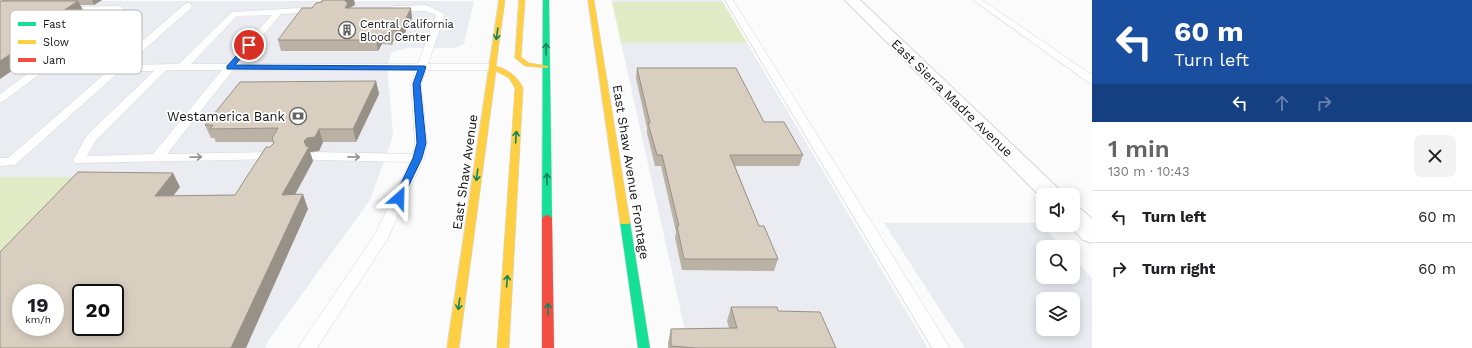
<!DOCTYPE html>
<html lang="en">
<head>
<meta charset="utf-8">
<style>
	body { margin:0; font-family:"Work Sans",sans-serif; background:#f2f2f2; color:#202124; height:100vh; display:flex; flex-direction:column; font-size:15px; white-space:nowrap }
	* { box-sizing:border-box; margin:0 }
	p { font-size:13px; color:#757577 }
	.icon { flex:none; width:22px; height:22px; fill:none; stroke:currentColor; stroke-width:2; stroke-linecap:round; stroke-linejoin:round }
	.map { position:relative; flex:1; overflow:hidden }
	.drawer { display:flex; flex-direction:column; background:#fff; width:380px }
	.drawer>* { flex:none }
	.hud { background:#1a4fa0; color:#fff; overflow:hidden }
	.buttons { position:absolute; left:1036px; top:188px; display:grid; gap:8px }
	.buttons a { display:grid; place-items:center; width:44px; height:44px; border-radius:8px; background:#fff; box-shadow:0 2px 10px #0003; font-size:20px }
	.speed { position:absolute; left:12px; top:284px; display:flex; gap:8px; font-size:20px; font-weight:700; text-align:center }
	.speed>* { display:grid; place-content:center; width:52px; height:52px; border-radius:50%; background:#fff; box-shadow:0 2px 10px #0003; line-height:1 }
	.speed small { font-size:10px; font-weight:400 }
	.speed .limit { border:2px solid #111; border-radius:6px; background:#fff; color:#111 }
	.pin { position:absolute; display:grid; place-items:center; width:34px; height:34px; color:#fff; margin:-17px; border:2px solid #fff; border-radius:50%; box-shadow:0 1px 4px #0007 }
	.me { position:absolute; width:44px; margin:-22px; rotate:25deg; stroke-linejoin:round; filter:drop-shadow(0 0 3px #0008) }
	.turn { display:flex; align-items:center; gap:14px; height:84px; padding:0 16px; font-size:18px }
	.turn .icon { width:52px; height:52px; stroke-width:2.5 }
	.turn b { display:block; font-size:28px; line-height:34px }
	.lanes { display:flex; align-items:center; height:38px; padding:0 16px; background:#0003; justify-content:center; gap:20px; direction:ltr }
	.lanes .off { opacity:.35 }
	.round { display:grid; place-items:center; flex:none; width:42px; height:42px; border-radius:8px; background:#f2f2f2 }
	.summary { display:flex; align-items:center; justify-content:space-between; height:68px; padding:0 16px }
	h1 { font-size:24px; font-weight:600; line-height:30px; color:#646464 }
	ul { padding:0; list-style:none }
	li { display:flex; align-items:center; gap:12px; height:52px; padding:0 16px; border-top:1px solid #e0e0e0 }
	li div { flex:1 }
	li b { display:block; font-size:15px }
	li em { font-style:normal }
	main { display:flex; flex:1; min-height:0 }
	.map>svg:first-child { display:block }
</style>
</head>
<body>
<main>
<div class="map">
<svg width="1092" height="348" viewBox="0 0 1092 348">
	<rect width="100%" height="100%" fill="#fbfbfb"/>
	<g fill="#eaecf1" fill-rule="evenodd">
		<polygon points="611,0 722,0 723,2 612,2"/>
		<path d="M 0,1 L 474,1 L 464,44 L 455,48 L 408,48 L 392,52 L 387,66 L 393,133 L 391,142 L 370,200 L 268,341 L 265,348 L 0,348 ZM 21,293 L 55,293 L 55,327 L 21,327 ZM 81,293 L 115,293 L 115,327 L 81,327 Z"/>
		<polygon points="621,43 747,43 928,348 689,348"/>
		<path d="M 884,223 L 1040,223 L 1062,247 L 1043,247 L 1043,277 L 1073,277 L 1073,258 L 1092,278 L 1092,348 L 965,348 ZM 1043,299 L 1073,299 L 1073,329 L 1043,329 Z"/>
	</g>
	<g fill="#e1ecc6">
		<polygon points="612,2 723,2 747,43 621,43"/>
		<polygon points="0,177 90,177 0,272"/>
	</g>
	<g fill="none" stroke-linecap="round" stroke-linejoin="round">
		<g stroke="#d6d6d7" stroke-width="1">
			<g id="lane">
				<polygon points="725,0 733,0 950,348 932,348"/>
				<polygon points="973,0 982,0 1092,75 1092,83 1088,82"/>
				<path d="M 188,3 L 191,4 L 192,6 L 191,8 L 127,65 L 179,64 L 232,12 L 316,7 L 319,8 L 320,10 L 319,12 L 281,14 L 238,64 L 418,64 L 436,15 L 425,11 L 394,12 L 390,9 L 394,6 L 426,5 L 445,14 L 428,64 L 492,64 L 497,67 L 492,70 L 426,70 L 421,84 L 427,143 L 424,158 L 388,238 L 317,348 L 298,348 L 374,236 L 410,162 L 315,160 L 311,159 L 309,156 L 311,153 L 315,152 L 413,154 L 415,143 L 411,84 L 416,70 L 233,70 L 167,154 L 271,152 L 275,153 L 277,156 L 275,159 L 75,163 L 73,160 L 87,135 L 154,71 L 120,71 L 15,165 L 0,166 L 0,158 L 8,158 L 107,72 L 41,73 L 4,101 L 0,102 L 0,94 L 111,12 L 64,12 L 60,9 L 61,7 L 120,6 L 124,9 L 50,67 L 115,65 L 185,4 ZM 272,15 L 227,64 L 191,64 L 237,16 ZM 166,70 L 222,70 L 153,154 L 87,156 L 96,140 Z"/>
			</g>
		</g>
		<g stroke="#d6d6d7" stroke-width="2">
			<g id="street">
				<polygon points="845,0 860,0 1060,190 1063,195 1043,195 1043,199"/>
				<polygon points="1073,207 1081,209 1092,219 1092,243 1083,240 1069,225 1073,225"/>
			</g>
		</g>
		<g stroke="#d6d6d7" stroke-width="1">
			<g id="fast">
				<polygon points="543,0 549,0 552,218 550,220 544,220 542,218"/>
				<polygon points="625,219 629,220 630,222 650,348 638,348 620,222 621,220"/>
			</g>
		</g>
		<g stroke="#d6d6d7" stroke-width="1">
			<g id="slow">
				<path d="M 499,0 L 505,0 L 496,66 C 509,70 517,76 523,88 L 509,348 L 497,348 L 515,88 L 509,78 L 496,71 L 459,348 L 447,348 Z"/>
				<polygon points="519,0 525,0 521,57 529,63 548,66 548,68 525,66 515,58"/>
				<polygon points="588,0 594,0 630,222 629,224 621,224 620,222"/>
			</g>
		</g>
		<g stroke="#d6d6d7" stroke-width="1">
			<polygon id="jam" points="547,215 550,216 552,218 554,348 542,348 542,218 544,216"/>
		</g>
		<use href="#lane" fill="#fefefe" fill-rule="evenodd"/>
		<use href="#street" fill="#fefefe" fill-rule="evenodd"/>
		<use href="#fast" fill="#16e098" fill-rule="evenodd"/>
		<use href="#slow" fill="#ffcf43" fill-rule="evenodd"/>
		<use href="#jam" fill="#f24e42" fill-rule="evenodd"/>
	</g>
	<g fill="#bbb2a6">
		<polygon points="1,0 102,0 94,5 80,5 84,12 29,50 33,56 0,79 2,1"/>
		<polygon points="322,0 354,0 355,5 349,8 412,18 401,41 393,41 392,45 382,44 378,51 281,51 278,40 312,8 322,2"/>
		<polygon points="637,68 764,122 803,155 799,166 735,166 759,226 778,259 774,271 682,270 675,238 676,232 661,166 655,166 647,133 647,128 636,78"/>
		<polygon points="376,81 379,94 356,142 323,142 319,151 310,152 313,161 295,195 308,209 0,348 180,187 173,196 235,195 273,143 273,142 216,142 214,138 211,138 205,125"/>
		<polygon points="731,307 778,311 836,348 668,348 668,343 671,329 729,328 727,321"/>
	</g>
	<g fill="#989187">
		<polygon points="92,0 102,0 94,5"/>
		<polygon points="345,0 354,0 355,5 349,8 345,8"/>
		<polygon points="78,1 84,12 29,50 33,56 0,79 0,61 13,44"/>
		<polygon points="411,8 412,18 401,41 400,31"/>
		<polygon points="392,30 393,41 392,45 390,34"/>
		<polygon points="380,34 382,44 378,51 376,40"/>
		<polygon points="376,81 379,94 356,142 353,129"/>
		<polygon points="319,129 323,142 319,151 310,152 313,161 287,209 282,195 304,141 307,138"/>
		<polygon points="173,173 180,187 162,210 155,196"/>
		<polygon points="303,194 308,209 246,348 231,348"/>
	</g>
	<g fill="#d9cfc1" stroke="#989187" fill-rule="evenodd">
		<polygon points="322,0 345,0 345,1 348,3 345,8 411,8 400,31 392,30 390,34 380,34 376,40 278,40 302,8 312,8 316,3 322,2"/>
		<polygon points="0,1 78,1 13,44 26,44 0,61"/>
		<polygon points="637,68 736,68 764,122 784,122 803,155 730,155 759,226 764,226 778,259 684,259 677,226 679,226 662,155 657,155 648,123 650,123"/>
		<path d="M 376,81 L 353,129 L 319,129 L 315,137 L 307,138 L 304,141 L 306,146 L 309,147 L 282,195 L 303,194 L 231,348 L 0,348 L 0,252 L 78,172 L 173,173 L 155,196 L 235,195 L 266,147 L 270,147 L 274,143 L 272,138 L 278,128 L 210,129 L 213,125 L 205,125 L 240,82 ZM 21,293 L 55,293 L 55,327 L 21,327 ZM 81,293 L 115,293 L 115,327 L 81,327 Z"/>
		<polygon points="731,307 777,307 778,311 820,312 836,348 698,348 671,346 671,329 737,328"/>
	</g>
	<defs><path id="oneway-shaft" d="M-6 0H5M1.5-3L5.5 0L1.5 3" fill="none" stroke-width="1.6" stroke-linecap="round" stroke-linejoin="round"/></defs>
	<g stroke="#14835c">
		<use href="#oneway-shaft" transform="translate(497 34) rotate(98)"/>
		<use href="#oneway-shaft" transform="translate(546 49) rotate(-90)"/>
		<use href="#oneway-shaft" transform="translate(516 137) rotate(-86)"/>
		<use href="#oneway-shaft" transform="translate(477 175) rotate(98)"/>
		<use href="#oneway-shaft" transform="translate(547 179) rotate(-90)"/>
		<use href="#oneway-shaft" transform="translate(507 281) rotate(-86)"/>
		<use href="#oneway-shaft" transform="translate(459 304) rotate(98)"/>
		<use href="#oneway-shaft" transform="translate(548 309) rotate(-90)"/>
	</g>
	<g stroke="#949494">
		<use href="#oneway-shaft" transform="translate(196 157) rotate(-1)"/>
		<use href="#oneway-shaft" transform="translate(354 157) rotate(1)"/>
	</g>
	<polygon fill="#1a73e8" stroke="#114b97" points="249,43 253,45 235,65 425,66 426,67 420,84 426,143 422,158 402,200 396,200 394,198 413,158 417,143 413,84 418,70 227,69 227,66 247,44"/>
	<defs>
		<g id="building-ring" transform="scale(0.9)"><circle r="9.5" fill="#fff" stroke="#646464" stroke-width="1.5"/><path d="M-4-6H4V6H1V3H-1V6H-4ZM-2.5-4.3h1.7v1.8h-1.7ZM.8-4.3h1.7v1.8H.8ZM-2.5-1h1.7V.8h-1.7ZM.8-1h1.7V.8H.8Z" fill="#646464"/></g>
		<g id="bank-ring" transform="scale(0.9)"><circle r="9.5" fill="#fff" stroke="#646464" stroke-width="1.5"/><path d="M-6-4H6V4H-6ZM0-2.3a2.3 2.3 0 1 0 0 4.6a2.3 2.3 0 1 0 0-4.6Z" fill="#646464"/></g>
	</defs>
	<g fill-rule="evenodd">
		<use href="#building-ring" x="347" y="30"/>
		<use href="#bank-ring" x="298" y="116"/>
	</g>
	<g text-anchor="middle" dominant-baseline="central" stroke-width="3.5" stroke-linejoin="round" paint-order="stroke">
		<g font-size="11" fill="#121213" stroke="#fff" text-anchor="start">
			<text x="360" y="24">Central California<tspan x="360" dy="13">Blood Center</tspan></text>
		</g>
		<g font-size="13" fill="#121213" stroke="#fff">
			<text transform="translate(952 98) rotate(44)">East Sierra Madre Avenue</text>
			<text transform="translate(465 172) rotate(-82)">East Shaw Avenue</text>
			<text transform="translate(631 172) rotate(81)">East Shaw Avenue Frontage</text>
		</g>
		<g font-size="13" fill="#121213" stroke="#fff" text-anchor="end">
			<text x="285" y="116">Westamerica Bank</text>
		</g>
	</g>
	<rect x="10" y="10" width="132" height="64" rx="6" fill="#fff" stroke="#b8b8b8" stroke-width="1"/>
	<rect x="18" y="22" width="18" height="4" fill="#16e098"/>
	<rect x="18" y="40" width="18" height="4" fill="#ffcf43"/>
	<rect x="18" y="58" width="18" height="4" fill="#f24e42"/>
	<g font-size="11" fill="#121213">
		<text x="43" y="28">Fast</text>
		<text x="43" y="46">Slow</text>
		<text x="43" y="64">Jam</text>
	</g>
</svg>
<div class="buttons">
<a><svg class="icon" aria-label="sound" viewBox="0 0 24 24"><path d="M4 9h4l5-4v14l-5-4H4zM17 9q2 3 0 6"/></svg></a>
<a><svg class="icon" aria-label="search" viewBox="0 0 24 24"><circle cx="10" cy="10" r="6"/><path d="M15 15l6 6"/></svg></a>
<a><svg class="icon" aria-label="layers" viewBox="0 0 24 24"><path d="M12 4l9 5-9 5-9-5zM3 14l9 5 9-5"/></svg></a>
</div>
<div class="speed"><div>19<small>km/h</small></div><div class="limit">20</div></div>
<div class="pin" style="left:249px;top:45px;background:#d93025"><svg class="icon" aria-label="arrive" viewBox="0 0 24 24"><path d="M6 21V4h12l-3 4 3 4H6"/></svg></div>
<svg class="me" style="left:399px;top:198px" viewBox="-20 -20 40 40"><path d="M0-17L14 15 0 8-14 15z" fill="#1a73e8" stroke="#fff" stroke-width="4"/></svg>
</div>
<section class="drawer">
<div class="hud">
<div class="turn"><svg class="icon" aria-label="left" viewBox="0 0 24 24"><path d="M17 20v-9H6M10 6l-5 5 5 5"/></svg><div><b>60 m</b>Turn left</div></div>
<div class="lanes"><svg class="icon" aria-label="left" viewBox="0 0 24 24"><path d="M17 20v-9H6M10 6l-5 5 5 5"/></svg><svg class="icon off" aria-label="ahead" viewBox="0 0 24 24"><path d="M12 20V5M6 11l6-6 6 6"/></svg><svg class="icon off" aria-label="right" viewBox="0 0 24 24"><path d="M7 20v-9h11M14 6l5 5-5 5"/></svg></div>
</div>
<div class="summary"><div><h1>1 min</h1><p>130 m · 10:43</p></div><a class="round"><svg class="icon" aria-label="close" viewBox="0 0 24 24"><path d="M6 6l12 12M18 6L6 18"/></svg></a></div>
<ul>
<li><svg class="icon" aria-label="left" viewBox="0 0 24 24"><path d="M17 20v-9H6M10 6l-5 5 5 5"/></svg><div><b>Turn left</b></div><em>60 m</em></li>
<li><svg class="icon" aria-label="right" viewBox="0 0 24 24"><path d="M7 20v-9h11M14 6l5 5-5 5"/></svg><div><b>Turn right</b></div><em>60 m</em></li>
</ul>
</section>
</main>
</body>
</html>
